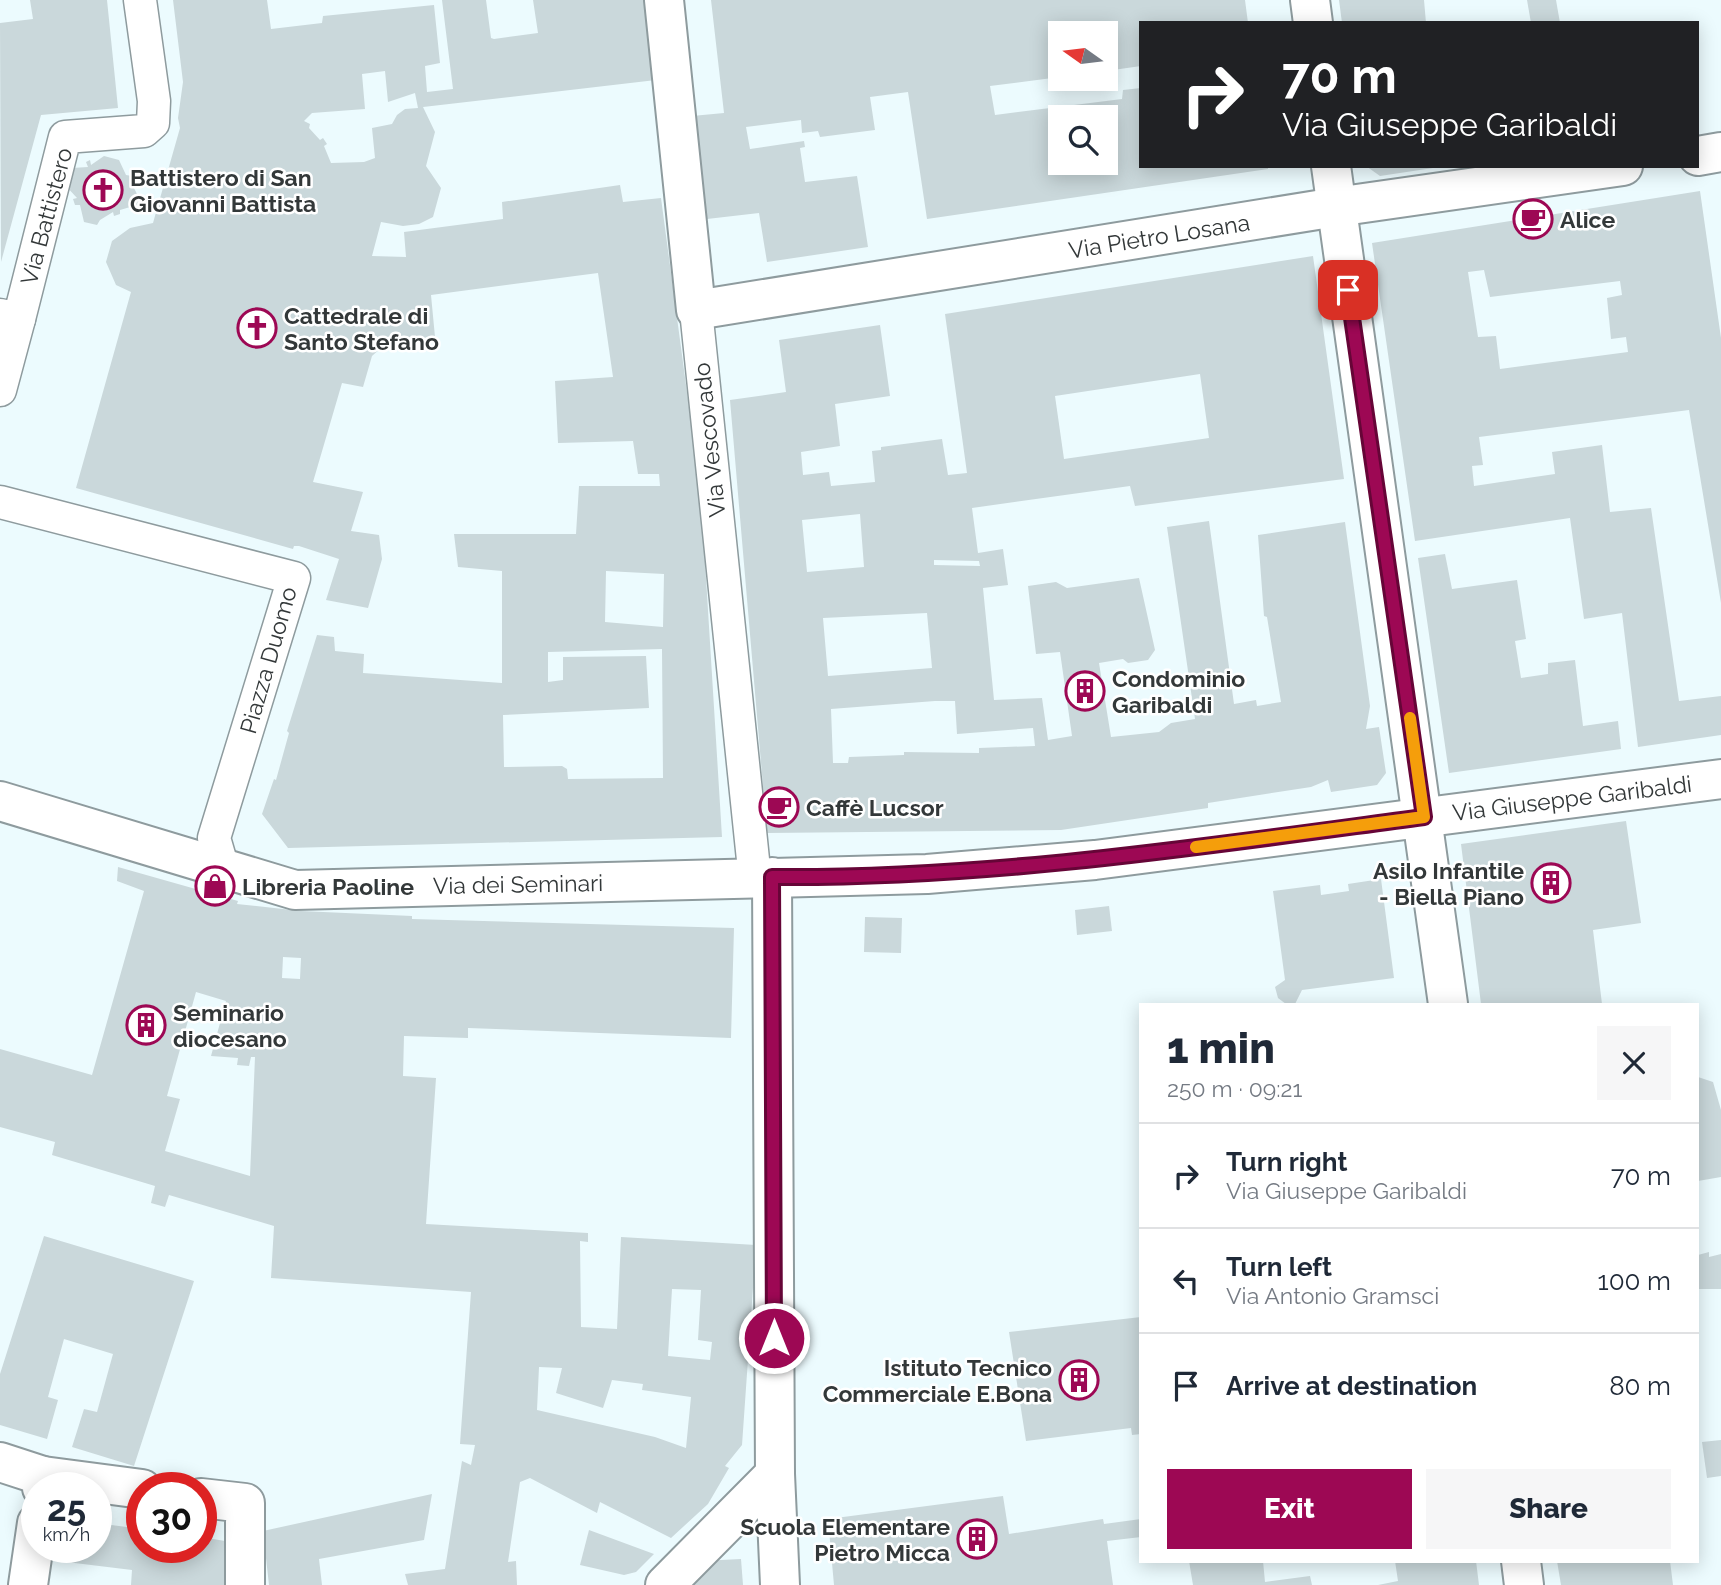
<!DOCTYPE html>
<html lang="en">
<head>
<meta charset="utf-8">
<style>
	body { margin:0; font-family:Raleway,sans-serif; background:#f6f6f7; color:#1f2937; height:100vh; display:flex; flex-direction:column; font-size:26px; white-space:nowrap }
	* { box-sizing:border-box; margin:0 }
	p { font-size:23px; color:#747a83 }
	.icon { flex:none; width:38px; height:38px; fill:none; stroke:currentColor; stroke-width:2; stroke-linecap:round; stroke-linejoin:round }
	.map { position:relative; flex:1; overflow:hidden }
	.drawer { position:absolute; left:1139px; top:1003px; width:560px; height:560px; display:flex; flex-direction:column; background:#fff; border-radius:0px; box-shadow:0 4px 18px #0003 }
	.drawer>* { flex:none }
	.banner { position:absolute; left:1139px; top:21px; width:560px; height:147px; border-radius:0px; box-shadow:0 4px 18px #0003; background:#202124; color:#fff; overflow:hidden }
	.needle { width:46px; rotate:284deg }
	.fabs { position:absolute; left:1048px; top:21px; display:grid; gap:14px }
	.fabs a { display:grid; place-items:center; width:70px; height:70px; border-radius:0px; background:#fff; box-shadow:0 4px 18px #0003; font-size:35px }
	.speed { position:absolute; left:21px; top:1472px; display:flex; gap:14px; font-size:35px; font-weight:700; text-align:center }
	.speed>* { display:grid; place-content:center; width:91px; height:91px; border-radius:50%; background:#fff; box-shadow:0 4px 18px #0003; line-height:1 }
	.speed small { font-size:18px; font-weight:400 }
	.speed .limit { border:10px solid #d22; background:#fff; color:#111 }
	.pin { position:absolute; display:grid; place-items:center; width:60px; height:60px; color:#fff; margin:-30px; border-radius:14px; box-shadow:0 4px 10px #0006 }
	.me { position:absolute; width:77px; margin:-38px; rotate:0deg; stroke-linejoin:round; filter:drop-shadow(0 0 5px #0008) }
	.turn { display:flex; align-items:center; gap:24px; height:147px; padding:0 28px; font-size:32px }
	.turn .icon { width:91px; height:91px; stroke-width:2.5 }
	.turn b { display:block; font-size:49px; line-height:60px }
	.round { display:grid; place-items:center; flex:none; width:74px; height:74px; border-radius:0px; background:#f6f6f7 }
	.summary { display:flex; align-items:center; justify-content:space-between; height:119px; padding:0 28px }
	h1 { font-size:42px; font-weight:800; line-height:52px }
	.button { display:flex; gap:14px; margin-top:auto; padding:14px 28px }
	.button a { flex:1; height:80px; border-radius:0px; background:#9d0854; color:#fff; font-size:28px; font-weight:800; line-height:80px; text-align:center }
	.button a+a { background:#f6f6f7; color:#1f2937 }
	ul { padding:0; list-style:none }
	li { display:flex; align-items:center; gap:21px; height:105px; padding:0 28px; border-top:2px solid #e0e1e3 }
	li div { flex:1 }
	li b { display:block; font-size:26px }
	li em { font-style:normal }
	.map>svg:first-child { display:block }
</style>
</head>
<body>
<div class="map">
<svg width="1721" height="1585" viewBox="0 0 1721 1585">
	<rect width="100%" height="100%" fill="#ecfbfe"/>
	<g fill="#cad8db" fill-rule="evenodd">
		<polygon points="30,0 107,0 118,108 41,115 1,262 0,23 33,19"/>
		<path d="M 173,0 L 267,0 L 271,29 L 322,23 L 323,16 L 434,5 L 440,63 L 425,66 L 427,92 L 453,89 L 442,0 L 486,0 L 491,38 L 494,39 L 538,33 L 533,0 L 648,0 L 656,80 L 423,107 L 435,132 L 426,166 L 441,188 L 433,217 L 419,224 L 403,226 L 381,222 L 372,256 L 406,257 L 404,232 L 503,219 L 502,202 L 620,185 L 623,202 L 661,198 L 701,497 L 722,837 L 288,848 L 262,814 L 274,779 L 276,780 L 289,733 L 287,731 L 317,635 L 334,637 L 335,651 L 364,654 L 363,673 L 502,683 L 502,571 L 458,567 L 454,534 L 576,534 L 579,486 L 660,486 L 659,474 L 638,474 L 633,441 L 558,443 L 555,381 L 613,377 L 598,273 L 431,295 L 435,337 L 390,340 L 372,356 L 363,387 L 342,383 L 313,482 L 363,492 L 351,531 L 379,535 L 382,559 L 368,608 L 326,600 L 339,559 L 299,546 L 294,546 L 293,549 L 76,488 L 131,292 L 116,285 L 106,262 L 112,241 L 130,228 L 153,223 L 180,128 L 178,118 L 183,82 ZM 385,71 L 388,102 L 415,93 L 418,108 L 405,109 L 397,115 L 392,124 L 372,128 L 375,158 L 364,162 L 331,163 L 324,146 L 327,144 L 323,138 L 320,140 L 309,128 L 310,124 L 304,121 L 312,113 L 365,109 L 362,74 ZM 606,571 L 664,574 L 663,627 L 605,622 ZM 662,649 L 663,778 L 568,779 L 567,769 L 562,766 L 504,767 L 503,715 L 649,708 L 646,656 L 563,657 L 563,680 L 548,682 L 548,652 Z"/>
		<path d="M 711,0 L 1245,0 L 1248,23 L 1141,23 L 1141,66 L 1106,71 L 1106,33 L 1060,33 L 1060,77 L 990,86 L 995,115 L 1122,99 L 1123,90 L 1141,88 L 1141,166 L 1268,166 L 1268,169 L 927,219 L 908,92 L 870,97 L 875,130 L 820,137 L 818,131 L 802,133 L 801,120 L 746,127 L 750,149 L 804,141 L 805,147 L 800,148 L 805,182 L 857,176 L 868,247 L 767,262 L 759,213 L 707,219 L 692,116 L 724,113 ZM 1060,117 L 1106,117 L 1106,163 L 1060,163 Z"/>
		<polygon points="1339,0 1424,0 1426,23 1342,23"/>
		<polygon points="1527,0 1556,0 1560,23 1531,23"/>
		<polygon points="104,156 119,160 126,175 132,176 130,180 137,194 141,195 137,205 120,210 120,214 114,216 113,212 100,220 97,225 84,222 80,205 75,205 73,199 77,198 66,186 72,168 88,167 86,162 90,160 91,165"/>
		<polygon points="1366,166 1433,166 1433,168 1380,176"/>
		<path d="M 1700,191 L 1721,338 L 1721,603 L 1689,410 L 1479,437 L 1483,465 L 1472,466 L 1474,486 L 1555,474 L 1552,452 L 1602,445 L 1610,512 L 1651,508 L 1679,701 L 1721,696 L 1721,735 L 1638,747 L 1622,613 L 1584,619 L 1570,518 L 1415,541 L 1372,243 ZM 1484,270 L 1490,297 L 1620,281 L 1622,295 L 1607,298 L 1611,339 L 1626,337 L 1628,352 L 1500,369 L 1496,336 L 1478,337 L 1468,272 Z"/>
		<path d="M 1313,256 L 1344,479 L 1135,506 L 1130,486 L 972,508 L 978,553 L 1003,549 L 1008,585 L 983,588 L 994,700 L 1042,698 L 1048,740 L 1072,736 L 1060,652 L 1036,654 L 1028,586 L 1056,582 L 1067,588 L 1139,578 L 1155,650 L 1148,660 L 1128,663 L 1123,659 L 1099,663 L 1111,737 L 1159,732 L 1171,723 L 1195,719 L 1167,527 L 1209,521 L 1234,704 L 1256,700 L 1257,706 L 1281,702 L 1267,617 L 1264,616 L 1258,535 L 1345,522 L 1370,706 L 1366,729 L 1379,727 L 1386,773 L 1377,785 L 1331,792 L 1328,780 L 1311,787 L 1208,803 L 1208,808 L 1061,830 L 767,833 L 730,400 L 786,392 L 779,340 L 880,325 L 890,396 L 835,404 L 840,446 L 801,452 L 803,475 L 829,472 L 831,486 L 875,482 L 872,451 L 881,450 L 881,447 L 942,439 L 948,475 L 967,473 L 945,314 ZM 1200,374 L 1209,438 L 1064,459 L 1055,396 ZM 860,514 L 864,567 L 807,572 L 802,520 ZM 934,560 L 979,561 L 980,566 L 934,565 ZM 927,613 L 932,668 L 828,676 L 823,618 ZM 935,701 L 955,701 L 957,734 L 1033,728 L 1035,746 L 979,748 L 979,753 L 904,752 L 904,755 L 849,757 L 848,763 L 833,763 L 831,709 Z"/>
		<polygon points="1445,554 1452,589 1517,580 1526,639 1515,641 1521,678 1548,674 1548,663 1575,660 1583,726 1618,721 1621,749 1449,773 1418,558"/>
		<polygon points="1626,821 1641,923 1593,930 1602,1004 1481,1004 1461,844"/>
		<path d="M 118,867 L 238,901 L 237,904 L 301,911 L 412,916 L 412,919 L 734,928 L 731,1038 L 468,1028 L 468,1038 L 404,1036 L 403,1076 L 436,1078 L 426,1224 L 588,1233 L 588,1242 L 580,1241 L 581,1327 L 617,1329 L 621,1237 L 756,1245 L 742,1445 L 725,1466 L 729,1468 L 708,1504 L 671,1538 L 600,1502 L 597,1513 L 530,1478 L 520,1482 L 508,1562 L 516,1561 L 517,1585 L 408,1585 L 405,1574 L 445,1569 L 462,1461 L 471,1465 L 475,1445 L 460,1444 L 471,1292 L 271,1278 L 274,1226 L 169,1195 L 165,1207 L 151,1203 L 155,1186 L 52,1155 L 55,1142 L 0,1127 L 0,1049 L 92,1075 L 144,891 L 117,881 ZM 283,957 L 301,958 L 300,979 L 282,978 ZM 196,992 L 226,1001 L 211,1056 L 238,1058 L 237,1065 L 249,1066 L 251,1057 L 255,1057 L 250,1176 L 165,1151 L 180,1099 L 167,1096 ZM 672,1289 L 701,1290 L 698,1340 L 712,1342 L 710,1360 L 668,1356 ZM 539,1367 L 562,1368 L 556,1393 L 603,1408 L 612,1380 L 643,1384 L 642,1390 L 691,1397 L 686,1448 L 655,1437 L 537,1410 Z"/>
		<polygon points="1381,879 1394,978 1302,990 1295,1004 1286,1004 1278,998 1275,987 1285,980 1273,891 1320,885 1321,895 1349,891 1348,884"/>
		<polygon points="1109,906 1112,931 1077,935 1075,910"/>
		<polygon points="865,917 902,918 901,953 864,952"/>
		<polygon points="1698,1077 1713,1082 1721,1110 1721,1177 1698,1181"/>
		<polygon points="44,1236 194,1281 134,1466 72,1447 84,1409 97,1412 113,1354 64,1339 48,1397 58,1400 47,1439 0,1425 0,1374"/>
		<polygon points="1709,1252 1709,1257 1721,1254 1721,1289 1698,1289 1698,1255"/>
		<polygon points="1141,1317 1141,1434 1132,1435 1131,1428 1026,1441 1009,1332"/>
		<polygon points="1721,1440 1721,1476 1707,1478 1702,1442"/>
		<polygon points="432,1494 424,1540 319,1559 322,1585 269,1585 263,1531"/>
		<polygon points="1003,1496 1009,1534 1103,1519 1104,1524 1141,1519 1141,1537 1107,1541 1113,1585 834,1585 828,1519"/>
		<polygon points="96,1523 142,1529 142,1547 201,1547 201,1537 225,1541 232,1550 227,1585 131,1585 132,1570 50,1560 52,1547 96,1547"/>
		<polygon points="589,1530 654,1554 636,1572 624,1575 580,1565"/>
		<polygon points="741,1559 743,1585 672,1585 701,1561"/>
		<polygon points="1189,1561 1263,1561 1265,1582 1310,1576 1312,1585 1193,1585"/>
		<polygon points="1395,1561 1476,1561 1479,1585 1378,1585 1398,1581"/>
		<polygon points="1557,1561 1670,1561 1673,1585 1561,1585"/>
	</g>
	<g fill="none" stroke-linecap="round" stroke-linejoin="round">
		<g stroke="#8e9b9e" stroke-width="35">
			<g id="pedestrian">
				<polyline points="696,310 755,879"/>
				<polyline points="0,315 19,319 65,137 144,131 153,123 154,101 140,0"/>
				<polyline points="0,390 19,319"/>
				<polyline points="0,502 294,578 214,838 223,869"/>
			</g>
		</g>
		<g stroke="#8e9b9e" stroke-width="42">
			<g id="minor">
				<polyline points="664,0 696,310 1336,207 1623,166"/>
				<polyline points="1310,0 1313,23"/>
				<polyline points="1698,156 1721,152"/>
				<polyline points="1331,166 1448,1004"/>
				<polyline points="0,801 295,890 927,874 1095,860 1721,779"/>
				<polyline points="772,877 775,1474 780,1585"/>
				<polyline points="0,1462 43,1476 42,1488"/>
				<polyline points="43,1476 142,1489"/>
				<polyline points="201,1498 245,1503 245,1585"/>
				<polyline points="1521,1561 1524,1585"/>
				<polyline points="28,1585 37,1523"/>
				<polyline points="665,1585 775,1474"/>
			</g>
		</g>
		<use href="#pedestrian" stroke="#fff" stroke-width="32"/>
		<use href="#minor" stroke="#fff" stroke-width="38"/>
	</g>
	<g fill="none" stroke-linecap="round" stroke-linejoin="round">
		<g stroke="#660537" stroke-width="18">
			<path id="route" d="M 774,1338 L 772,877 C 991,879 1207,846 1424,817 L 1348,290"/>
		</g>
		<use href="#route" stroke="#9d0854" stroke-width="12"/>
		<polyline stroke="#f59e0b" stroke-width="12" points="1196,847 1424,817 1410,718"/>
	</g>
	<defs>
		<g id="church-ring" transform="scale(2.0125)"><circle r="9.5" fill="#fff" stroke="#9d0854" stroke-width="1.5"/><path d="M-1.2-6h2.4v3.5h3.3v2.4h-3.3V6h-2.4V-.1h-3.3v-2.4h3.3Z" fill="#9d0854"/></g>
		<g id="cafe-ring" transform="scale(2.0125)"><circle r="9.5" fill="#fff" stroke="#9d0854" stroke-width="1.5"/><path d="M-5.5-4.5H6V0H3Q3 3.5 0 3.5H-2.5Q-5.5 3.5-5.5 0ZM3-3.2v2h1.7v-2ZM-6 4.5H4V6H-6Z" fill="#9d0854"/></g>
		<g id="building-ring" transform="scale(2.0125)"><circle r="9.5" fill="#fff" stroke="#9d0854" stroke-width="1.5"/><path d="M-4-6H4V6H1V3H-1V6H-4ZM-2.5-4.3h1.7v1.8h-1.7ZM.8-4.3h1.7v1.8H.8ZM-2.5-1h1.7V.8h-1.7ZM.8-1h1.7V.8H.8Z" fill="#9d0854"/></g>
		<g id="shop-ring" transform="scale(2.0125)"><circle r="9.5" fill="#fff" stroke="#9d0854" stroke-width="1.5"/><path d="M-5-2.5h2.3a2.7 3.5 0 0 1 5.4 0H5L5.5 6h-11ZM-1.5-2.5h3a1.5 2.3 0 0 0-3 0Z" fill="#9d0854"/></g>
	</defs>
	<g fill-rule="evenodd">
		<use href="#church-ring" x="103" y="190"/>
		<use href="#cafe-ring" x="1533" y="219"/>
		<use href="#church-ring" x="257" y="328"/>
		<use href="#building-ring" x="1085" y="691"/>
		<use href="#cafe-ring" x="779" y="807"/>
		<use href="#building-ring" x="1551" y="883"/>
		<use href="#shop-ring" x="215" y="886"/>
		<use href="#building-ring" x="146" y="1025"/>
		<use href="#building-ring" x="1079" y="1380"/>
		<use href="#building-ring" x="977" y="1539"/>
	</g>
	<g text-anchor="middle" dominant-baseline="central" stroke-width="5" stroke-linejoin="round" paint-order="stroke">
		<g font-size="23" font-weight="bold" fill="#333839" stroke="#fff" text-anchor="start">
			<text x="130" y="177">Battistero di San<tspan x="130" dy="26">Giovanni Battista</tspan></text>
			<text x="1560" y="219">Alice</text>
			<text x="284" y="315">Cattedrale di<tspan x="284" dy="26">Santo Stefano</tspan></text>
			<text x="1112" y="678">Condominio<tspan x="1112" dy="26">Garibaldi</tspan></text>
			<text x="806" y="807">Caffè Lucsor</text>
			<text x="1524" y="870" text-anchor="end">Asilo Infantile<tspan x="1524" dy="26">- Biella Piano</tspan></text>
			<text x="242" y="886">Libreria Paoline</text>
			<text x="173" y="1012">Seminario<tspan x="173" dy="26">diocesano</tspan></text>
			<text x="1052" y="1367" text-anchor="end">Istituto Tecnico<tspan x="1052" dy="26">Commerciale E.Bona</tspan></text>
			<text x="950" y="1526" text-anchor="end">Scuola Elementare<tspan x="950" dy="26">Pietro Micca</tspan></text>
		</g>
		<g font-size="23" fill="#333839" stroke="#fff">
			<text transform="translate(46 216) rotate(-75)">Via Battistero</text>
			<text transform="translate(1159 236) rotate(-9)">Via Pietro Losana</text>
			<text transform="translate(709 440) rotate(-96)">Via Vescovado</text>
			<text transform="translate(268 660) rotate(-74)">Piazza Duomo</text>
			<text transform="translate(1572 798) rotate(-7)">Via Giuseppe Garibaldi</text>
			<text transform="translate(518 884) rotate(-1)">Via dei Seminari</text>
		</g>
	</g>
</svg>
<div class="fabs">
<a><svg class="needle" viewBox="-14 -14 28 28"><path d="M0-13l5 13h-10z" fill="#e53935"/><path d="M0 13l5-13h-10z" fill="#747a83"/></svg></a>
<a><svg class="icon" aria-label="search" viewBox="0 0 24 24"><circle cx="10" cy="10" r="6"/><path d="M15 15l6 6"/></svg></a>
</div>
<div class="speed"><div>25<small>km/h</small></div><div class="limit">30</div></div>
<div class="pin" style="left:1348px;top:290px;background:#d93025"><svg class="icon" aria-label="arrive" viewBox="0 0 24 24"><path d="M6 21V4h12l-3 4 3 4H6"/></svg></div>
<svg class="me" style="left:774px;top:1338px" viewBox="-20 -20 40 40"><circle r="17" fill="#9d0854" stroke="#fff" stroke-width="3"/><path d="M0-11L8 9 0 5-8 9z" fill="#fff"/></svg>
<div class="banner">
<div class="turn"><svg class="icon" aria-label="right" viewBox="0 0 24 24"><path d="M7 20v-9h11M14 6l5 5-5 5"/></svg><div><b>70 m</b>Via Giuseppe Garibaldi</div></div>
</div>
<section class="drawer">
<div class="summary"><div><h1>1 min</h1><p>250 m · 09:21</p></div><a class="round"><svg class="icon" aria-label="close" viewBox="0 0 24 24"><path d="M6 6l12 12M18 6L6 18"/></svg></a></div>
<ul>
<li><svg class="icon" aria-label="right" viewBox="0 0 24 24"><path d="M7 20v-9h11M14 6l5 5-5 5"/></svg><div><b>Turn right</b><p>Via Giuseppe Garibaldi</p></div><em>70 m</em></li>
<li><svg class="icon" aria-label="left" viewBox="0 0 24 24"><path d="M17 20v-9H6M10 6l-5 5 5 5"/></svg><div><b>Turn left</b><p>Via Antonio Gramsci</p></div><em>100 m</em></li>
<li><svg class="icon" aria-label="arrive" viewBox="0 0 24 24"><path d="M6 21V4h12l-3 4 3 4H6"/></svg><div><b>Arrive at destination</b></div><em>80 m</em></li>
</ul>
<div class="button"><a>Exit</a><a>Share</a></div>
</section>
</div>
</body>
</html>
